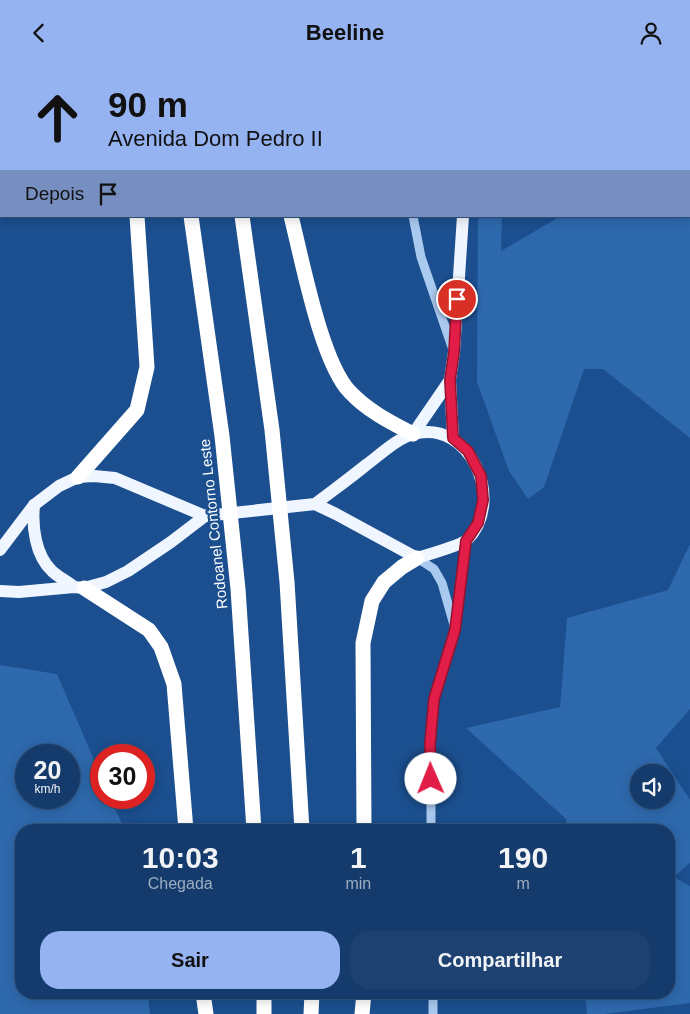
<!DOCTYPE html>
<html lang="pt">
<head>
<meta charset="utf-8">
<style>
	body { margin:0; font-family:Helvetica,sans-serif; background:#1d4271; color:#f1f3f6; height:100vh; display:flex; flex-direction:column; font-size:19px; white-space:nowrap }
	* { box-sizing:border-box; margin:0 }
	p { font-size:16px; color:#9dadc1 }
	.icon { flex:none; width:28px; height:28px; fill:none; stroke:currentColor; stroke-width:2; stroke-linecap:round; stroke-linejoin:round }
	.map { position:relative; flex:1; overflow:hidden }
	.panel { position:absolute; left:15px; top:759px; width:660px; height:175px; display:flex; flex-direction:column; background:#143b6b; border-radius:20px; box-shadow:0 2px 12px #0003,0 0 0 1px #33557e }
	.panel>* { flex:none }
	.banner { position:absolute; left:0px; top:0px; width:690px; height:152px; box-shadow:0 2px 12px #0003,0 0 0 1px #33557e; background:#95b2f1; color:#111; overflow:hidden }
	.tools { position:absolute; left:630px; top:699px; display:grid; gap:10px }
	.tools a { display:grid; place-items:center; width:45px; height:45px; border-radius:50%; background:#143b6b; box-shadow:0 2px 12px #0003,0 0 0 1px #33557e; font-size:25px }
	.speed { position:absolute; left:15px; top:679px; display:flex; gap:10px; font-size:25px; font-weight:700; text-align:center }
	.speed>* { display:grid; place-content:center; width:65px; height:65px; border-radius:50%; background:#143b6b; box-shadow:0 2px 12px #0003,0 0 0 1px #33557e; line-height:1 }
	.speed small { font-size:12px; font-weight:400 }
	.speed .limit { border:8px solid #d22; background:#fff; color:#111 }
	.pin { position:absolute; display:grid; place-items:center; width:42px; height:42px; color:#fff; margin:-21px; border:2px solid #fff; border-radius:50%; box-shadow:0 1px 5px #0007 }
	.me { position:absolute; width:55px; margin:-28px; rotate:359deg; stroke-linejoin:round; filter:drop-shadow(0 0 4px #0008) }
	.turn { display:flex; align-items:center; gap:18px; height:105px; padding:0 25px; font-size:22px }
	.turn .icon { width:65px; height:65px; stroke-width:2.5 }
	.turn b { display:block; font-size:35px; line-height:42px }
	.then { display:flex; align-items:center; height:48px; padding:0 25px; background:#0003; gap:10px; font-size:19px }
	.eta { display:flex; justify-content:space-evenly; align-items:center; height:85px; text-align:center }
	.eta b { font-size:30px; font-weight:700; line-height:35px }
	.button { display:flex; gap:10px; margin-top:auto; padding:10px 25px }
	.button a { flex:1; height:58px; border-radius:20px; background:#95b2f1; color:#111; font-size:20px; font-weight:700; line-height:58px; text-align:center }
	.button a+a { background:#1d4271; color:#f1f3f6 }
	header { display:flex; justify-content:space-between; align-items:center; height:65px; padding:0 25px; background:#95b2f1; color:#111; font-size:22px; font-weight:700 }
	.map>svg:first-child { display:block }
</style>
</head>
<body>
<header><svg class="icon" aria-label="back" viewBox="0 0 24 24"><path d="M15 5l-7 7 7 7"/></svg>Beeline<svg class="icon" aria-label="person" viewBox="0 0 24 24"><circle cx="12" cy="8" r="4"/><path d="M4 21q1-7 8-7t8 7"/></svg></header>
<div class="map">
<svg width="690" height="949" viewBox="0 0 690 949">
	<rect width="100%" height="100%" fill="#1b4f8f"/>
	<g fill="#2e69ad" fill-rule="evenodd">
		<polygon points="690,84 690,373 603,304 584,304 544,422 528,434 509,406 477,317 478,151 502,151 501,186 561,151 689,151"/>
		<path d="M 690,479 L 690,644 L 656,683 L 690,735 L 690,798 L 674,812 L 690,821 L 690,938 L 605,949 L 587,949 L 585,928 L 669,928 L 669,765 L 567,765 L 566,754 L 466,663 L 560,642 L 567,553 L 668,525 ZM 639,708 L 666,708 L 666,735 L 639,735 Z"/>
		<path d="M 0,600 L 57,609 L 101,711 L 101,732 L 110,733 L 125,765 L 21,765 L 21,928 L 148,928 L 150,949 L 0,949 ZM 26,690 L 69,690 L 69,732 L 26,732 Z"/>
	</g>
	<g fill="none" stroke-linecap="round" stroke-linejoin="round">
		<g stroke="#a9c9ee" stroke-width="9">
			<polyline points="357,0 357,1"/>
			<polyline points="413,151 421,192 452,282"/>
			<polyline points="417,493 434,504 442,518 454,560"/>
			<polyline points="431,765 431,679 434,634 455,565 466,476"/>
			<polyline points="433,928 433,949"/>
		</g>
		<g stroke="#f0f6ff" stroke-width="12">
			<polyline points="506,1 508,0"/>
			<polyline points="413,369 450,315"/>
			<polyline points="453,373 450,315 454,287 463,151"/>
			<path d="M 34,440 C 32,461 35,490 52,506 C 58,512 67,516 74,522"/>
			<path d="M 0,485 L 34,440 L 59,421 L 78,412 L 94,411 L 115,413 L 205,451 L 315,439 L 336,449 L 417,493 C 427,490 461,480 467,475 C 506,437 471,353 413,369 C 396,374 380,390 366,400 C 349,414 332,426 315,439"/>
			<polyline points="0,526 19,527 74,522 84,523 106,517 128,506 171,477 205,451"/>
		</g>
		<g stroke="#fff" stroke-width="15">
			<polyline points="127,0 127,1"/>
			<polyline points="160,0 160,1"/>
			<polyline points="213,0 213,1"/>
			<polyline points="245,0 245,1"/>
			<polyline points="191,151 222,371 238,524 254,765"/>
			<polyline points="242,151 272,365 287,517 302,765"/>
			<path d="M 291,151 C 302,194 321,297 350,327 C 368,346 390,357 413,369"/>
			<polyline points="78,412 137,345 147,302 137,151"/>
			<polyline points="84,523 149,565 161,582 174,619 186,765"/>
			<polyline points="364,765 363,578 372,536 384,517 402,502 417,493"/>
			<polyline points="203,928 206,949"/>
			<polyline points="264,928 264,949"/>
			<polyline points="311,949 312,928"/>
			<polyline points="362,949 364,928"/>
		</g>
	</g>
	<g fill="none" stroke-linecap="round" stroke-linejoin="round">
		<g stroke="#92132f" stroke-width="12">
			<polyline id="route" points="431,714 430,679 434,634 455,565 466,476 478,458 483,435 481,411 468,386 453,373 450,315 454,287 457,234"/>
		</g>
		<use href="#route" stroke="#e11d48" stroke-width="9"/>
	</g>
	<g text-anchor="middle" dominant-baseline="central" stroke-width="4.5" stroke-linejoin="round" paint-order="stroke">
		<g font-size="15" fill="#fff" stroke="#1b4f8f">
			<text transform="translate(213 459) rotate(-96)">Rodoanel Contorno Leste</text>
		</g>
	</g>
</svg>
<div class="tools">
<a><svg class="icon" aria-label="sound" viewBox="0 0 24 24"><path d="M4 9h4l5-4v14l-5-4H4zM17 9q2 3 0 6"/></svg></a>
</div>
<div class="speed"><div>20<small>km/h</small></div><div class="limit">30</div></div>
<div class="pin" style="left:457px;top:234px;background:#d93025"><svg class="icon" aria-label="arrive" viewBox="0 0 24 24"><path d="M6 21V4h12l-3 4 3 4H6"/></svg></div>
<svg class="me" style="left:431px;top:714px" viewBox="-20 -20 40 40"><circle r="19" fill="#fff"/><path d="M0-13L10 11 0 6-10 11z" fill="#e11d48"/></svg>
<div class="banner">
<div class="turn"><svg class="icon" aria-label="ahead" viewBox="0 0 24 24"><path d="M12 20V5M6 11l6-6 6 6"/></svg><div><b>90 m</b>Avenida Dom Pedro II</div></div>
<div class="then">Depois<svg class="icon" aria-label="arrive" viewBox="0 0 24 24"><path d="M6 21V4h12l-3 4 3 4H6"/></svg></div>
</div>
<section class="panel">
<div class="eta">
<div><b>10:03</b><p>Chegada</p></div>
<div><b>1</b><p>min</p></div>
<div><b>190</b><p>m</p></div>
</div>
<div class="button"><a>Sair</a><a>Compartilhar</a></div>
</section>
</div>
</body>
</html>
